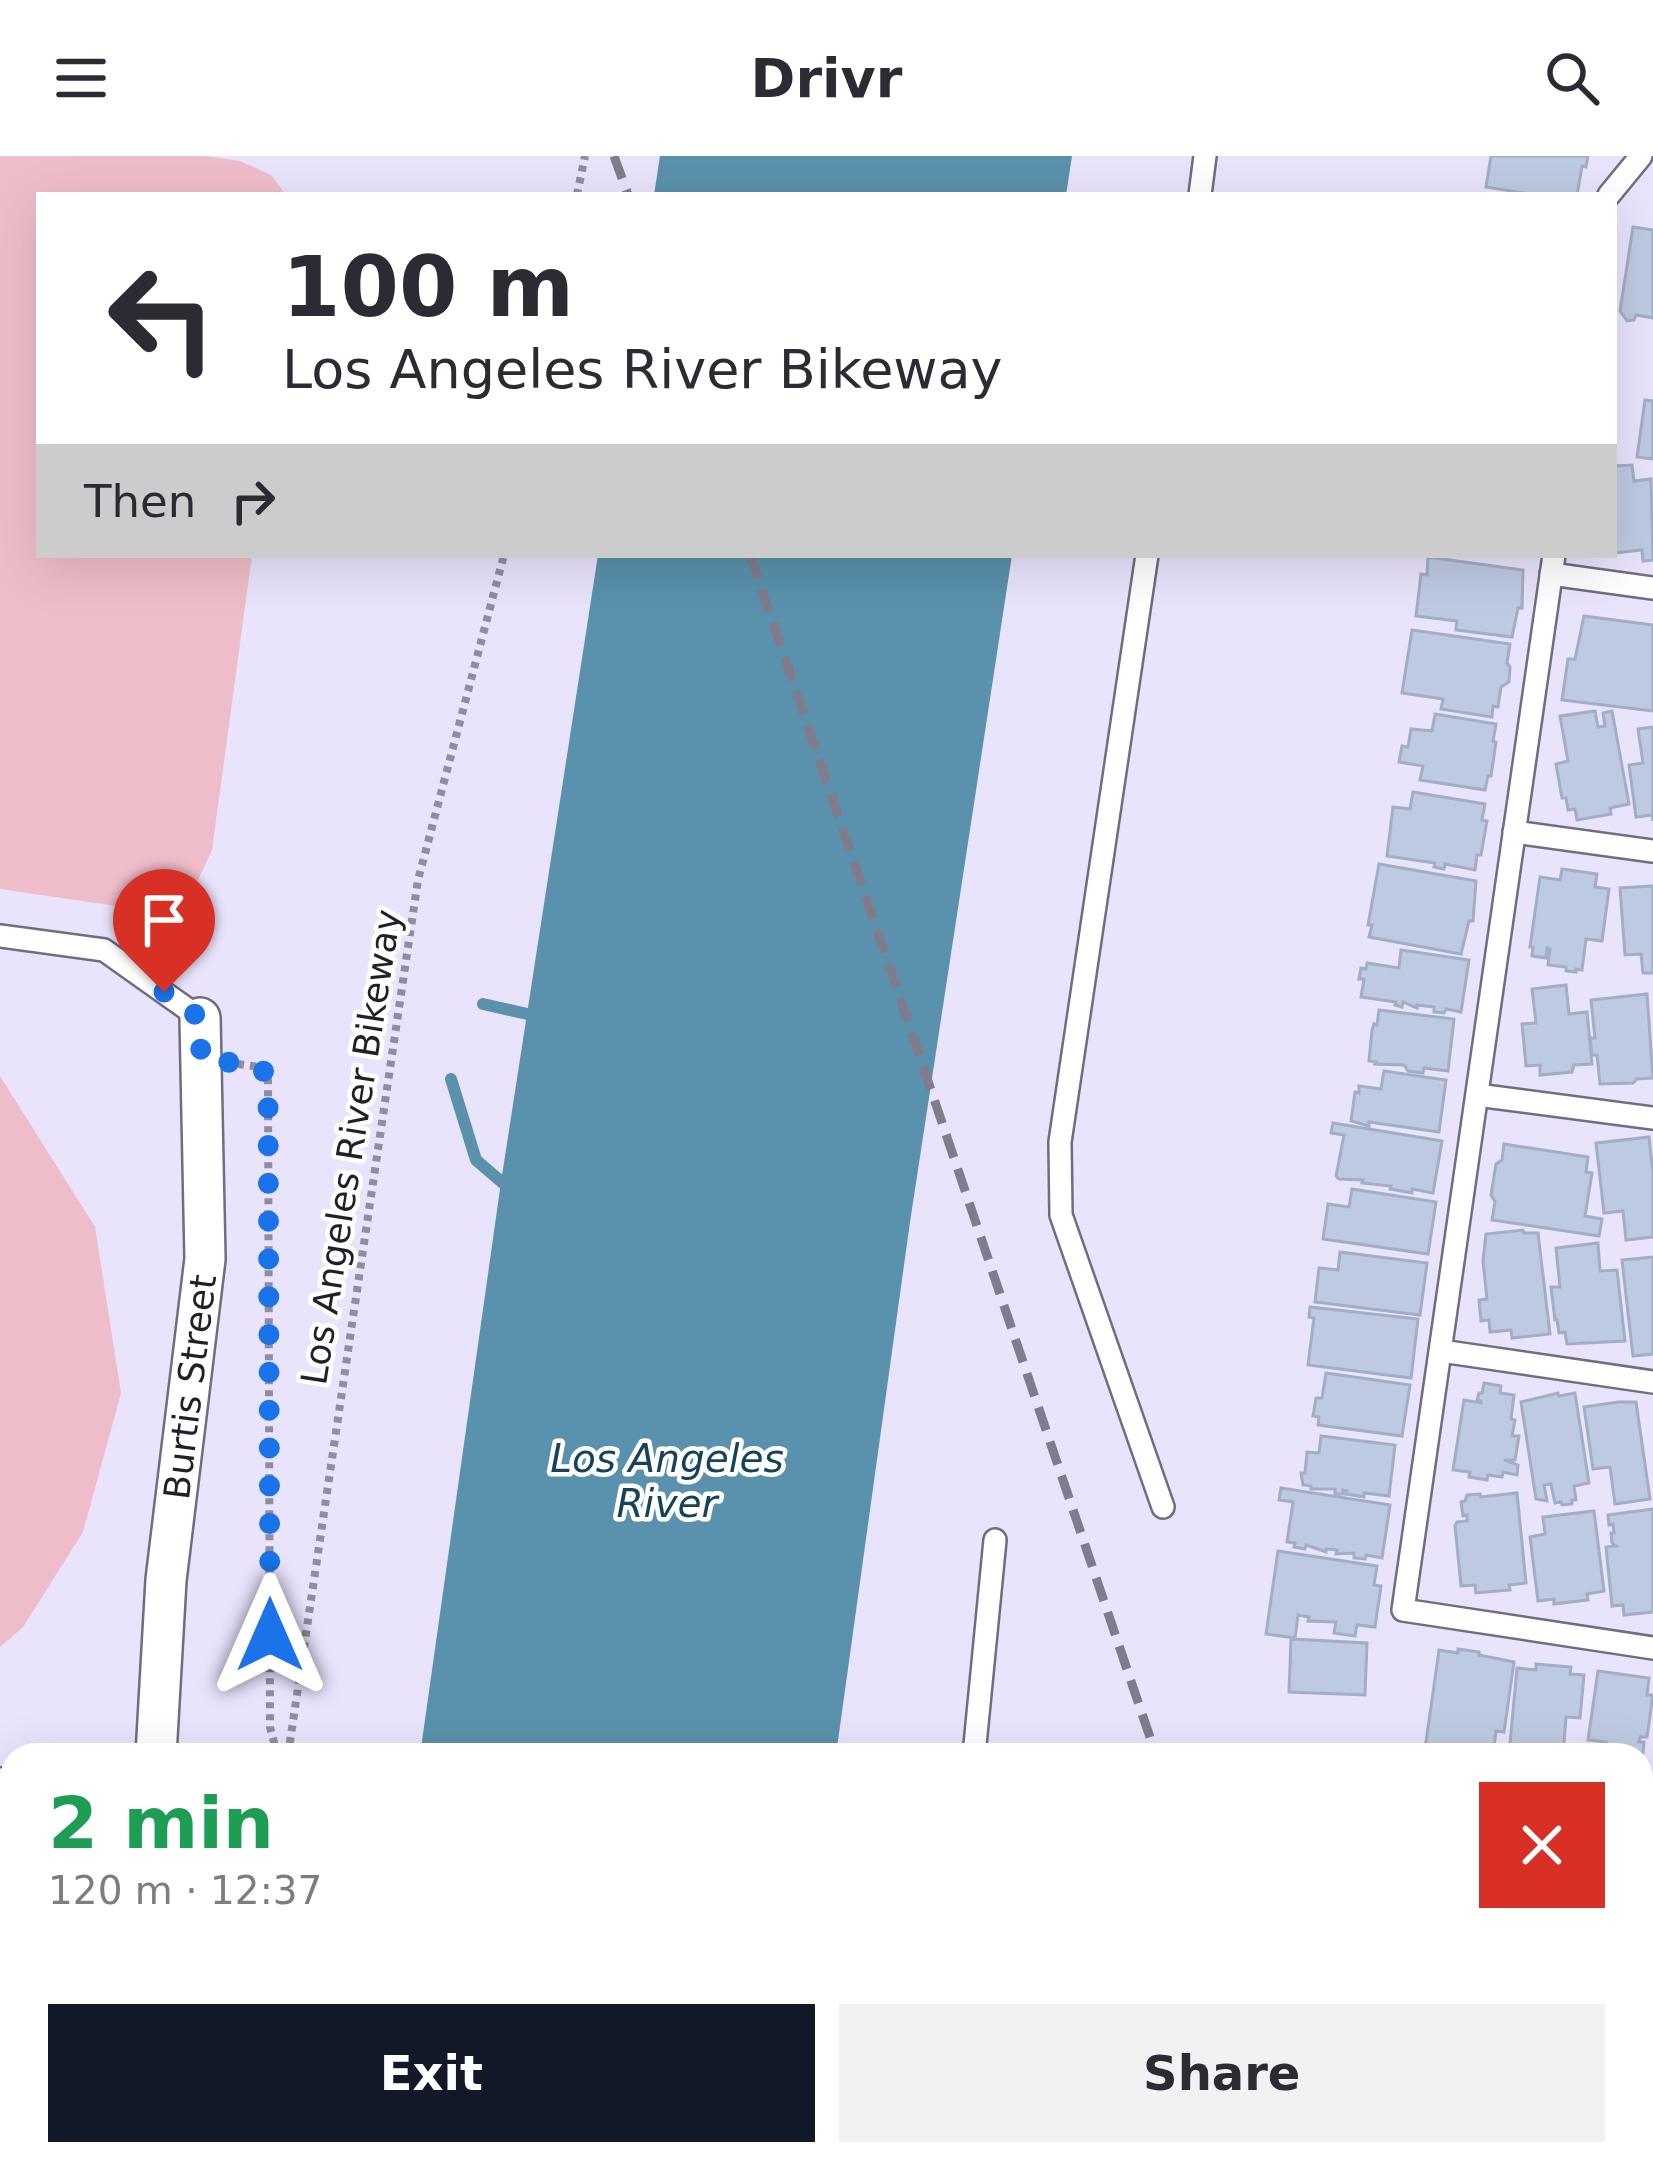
<!DOCTYPE html>
<html lang="en">
<head>
<meta charset="utf-8">
<style>
	body { margin:0; font-family:"DejaVu Sans",sans-serif; background:#f2f2f3; color:#2b2b33; height:100vh; display:flex; flex-direction:column; font-size:45px; white-space:nowrap }
	* { box-sizing:border-box; margin:0 }
	p { font-size:39px; color:#7c7c81 }
	.icon { flex:none; width:66px; height:66px; fill:none; stroke:currentColor; stroke-width:2; stroke-linecap:round; stroke-linejoin:round }
	.map { position:relative; flex:1; overflow:hidden }
	.drawer { position:absolute; left:0px; top:1587px; width:1653px; height:423px; display:flex; flex-direction:column; background:#fff; border-radius:36px 36px 0 0; box-shadow:0 12px 48px #0002 }
	.drawer>* { flex:none }
	.guide { position:absolute; left:36px; top:36px; width:1581px; height:366px; border-radius:0px; box-shadow:0 12px 48px #0002; background:#fff; color:#2b2b33; overflow:hidden }
	.pin { position:absolute; display:grid; place-items:center; width:102px; height:102px; color:#fff; margin:-123px -51px; border-radius:50% 50% 50% 0; rotate:-45deg; box-shadow:0 0 12px #0007 }
	.pin .icon { rotate:45deg }
	.me { position:absolute; width:132px; margin:-66px; rotate:0deg; stroke-linejoin:round; filter:drop-shadow(0 0 9px #0008) }
	.turn { display:flex; align-items:center; gap:42px; height:252px; padding:0 48px; font-size:54px }
	.turn .icon { width:156px; height:156px; stroke-width:2.5 }
	.turn b { display:block; font-size:84px; line-height:102px }
	.then { display:flex; align-items:center; height:114px; padding:0 48px; background:#0003; gap:24px; font-size:45px }
	.round { display:grid; place-items:center; flex:none; width:126px; height:126px; border-radius:0px; background:#f2f2f3 }
	.overview { display:flex; align-items:center; justify-content:space-between; height:204px; padding:0 48px }
	h1 { font-size:72px; font-weight:800; line-height:90px; color:#1e9e55 }
	.button { display:flex; gap:24px; margin-top:auto; padding:24px 48px }
	.button a { flex:1; height:138px; border-radius:0px; background:#111827; color:#fff; font-size:48px; font-weight:800; line-height:138px; text-align:center }
	.button a+a { background:#f2f2f3; color:#2b2b33 }
	header { display:flex; justify-content:space-between; align-items:center; height:156px; padding:0 48px; background:#fff; font-size:54px; font-weight:800 }
	.map>svg:first-child { display:block }
</style>
</head>
<body>
<header><svg class="icon" aria-label="menu" viewBox="0 0 24 24"><path d="M4 6h16M4 12h16M4 18h16"/></svg>Drivr<svg class="icon" aria-label="search" viewBox="0 0 24 24"><circle cx="10" cy="10" r="6"/><path d="M15 15l6 6"/></svg></header>
<div class="map">
<svg width="1653" height="2008" viewBox="0 0 1653 2008">
	<rect width="100%" height="100%" fill="#e9e3fc"/>
	<g fill="#efbdc9">
		<polygon points="0,0 205,0 240,5 271,19 286,39 39,39 39,399 252,399 212,694 197,726 169,746 137,753 0,733"/>
		<polygon points="0,920 95,1071 121,1237 83,1376 23,1471 0,1491"/>
	</g>
	<g fill="#5a91ac">
		<polygon points="660,0 1072,0 1066,39 654,39"/>
		<polygon points="598,399 1012,399 910,1066 836,1599 420,1599 501,1026"/>
		<polygon points="363,1998 780,1998 779,2008 362,2008"/>
	</g>
	<g fill="none" stroke-linecap="round" stroke-linejoin="round">
		<g stroke="#5a91ac" stroke-width="12">
			<polyline points="483,848 541,861"/>
			<polyline points="451,923 476,1004 511,1034"/>
		</g>
	</g>
	<g fill="#becae1" stroke="#a2aec4" stroke-width="3">
		<polygon points="1491,0 1588,0 1586,11 1582,10 1577,39 1536,39 1486,31"/>
		<polygon points="1633,71 1653,74 1653,162 1636,159 1634,164 1627,165 1620,155"/>
		<polygon points="1645,244 1653,245 1653,303 1637,301"/>
		<polygon points="1632,309 1634,325 1651,323 1653,404 1643,405 1642,394 1614,397 1614,310"/>
		<polygon points="1428,401 1523,414 1522,452 1518,452 1512,481 1456,474 1457,465 1416,460 1421,418 1427,419"/>
		<polygon points="1584,460 1653,469 1653,555 1562,544 1568,503 1575,503"/>
		<polygon points="1412,474 1510,488 1507,507 1510,511 1509,526 1501,531 1498,551 1493,550 1492,561 1441,553 1443,543 1402,537"/>
		<polygon points="1595,555 1598,571 1605,570 1603,557 1612,555 1629,648 1610,652 1611,658 1577,664 1575,653 1568,654 1566,642 1562,642 1556,608 1568,605 1560,560"/>
		<polygon points="1435,558 1496,568 1493,585 1496,586 1491,620 1488,620 1485,634 1420,624 1423,610 1399,606 1402,590 1408,591 1411,573 1432,575"/>
		<polygon points="1653,571 1653,665 1652,659 1636,661 1629,609 1643,607 1638,573"/>
		<polygon points="1413,636 1485,648 1482,664 1487,665 1481,699 1477,699 1475,714 1445,708 1444,713 1434,711 1435,707 1387,700 1393,651 1410,653"/>
		<polygon points="1379,708 1476,725 1473,765 1469,765 1461,798 1369,781 1372,769 1368,769"/>
		<polygon points="1562,713 1597,718 1595,731 1609,733 1602,785 1586,783 1582,814 1576,813 1576,816 1566,815 1566,811 1548,809 1550,793 1547,792 1546,802 1532,800 1533,791 1530,791 1540,721 1560,724"/>
		<polygon points="1653,730 1653,817 1643,817 1641,798 1625,799 1620,732"/>
		<polygon points="1401,794 1469,804 1461,856 1446,853 1444,857 1434,856 1434,851 1417,849 1417,852 1403,846 1402,851 1395,849 1396,846 1361,841 1364,823 1359,823 1361,812 1366,813 1367,807 1399,812"/>
		<polygon points="1566,829 1569,858 1587,856 1592,908 1574,909 1572,916 1540,919 1540,909 1526,910 1522,868 1536,867 1532,833"/>
		<polygon points="1647,838 1653,922 1637,923 1633,927 1600,928 1597,899 1592,899 1590,882 1595,882 1591,844"/>
		<polygon points="1379,854 1454,863 1448,915 1424,912 1423,917 1408,915 1404,909 1375,908 1376,906 1369,905 1372,874 1374,868 1377,869"/>
		<polygon points="1384,915 1446,924 1439,976 1369,966 1369,970 1351,965 1355,936 1359,937 1359,930 1381,933"/>
		<polygon points="1333,967 1442,985 1433,1037 1412,1033 1412,1037 1390,1033 1391,1030 1362,1027 1363,1024 1339,1023 1336,1020 1344,979 1331,977"/>
		<polygon points="1649,981 1653,1017 1653,1081 1626,1084 1623,1055 1604,1057 1596,987"/>
		<polygon points="1504,988 1588,1001 1586,1016 1592,1017 1585,1060 1602,1063 1599,1080 1492,1064 1495,1046 1491,1039 1496,1008 1502,1004"/>
		<polygon points="1352,1033 1436,1046 1428,1098 1323,1083 1328,1048 1349,1051"/>
		<polygon points="1523,1074 1524,1077 1538,1077 1550,1178 1512,1182 1511,1174 1490,1176 1489,1164 1481,1165 1479,1144 1487,1143 1483,1105 1486,1078"/>
		<polygon points="1598,1087 1600,1115 1617,1114 1625,1185 1567,1188 1565,1176 1559,1177 1557,1164 1555,1164 1551,1131 1560,1131 1556,1092"/>
		<polygon points="1340,1096 1427,1107 1420,1159 1315,1146 1319,1112 1338,1114"/>
		<polygon points="1653,1101 1653,1198 1633,1200 1622,1104"/>
		<polygon points="1310,1151 1418,1163 1411,1222 1308,1209 1314,1162 1309,1161"/>
		<polygon points="1326,1217 1410,1229 1402,1280 1318,1269 1319,1261 1313,1260 1316,1242 1322,1242"/>
		<polygon points="1484,1227 1501,1230 1500,1237 1514,1239 1511,1263 1515,1264 1512,1280 1519,1280 1515,1304 1504,1304 1518,1309 1517,1319 1503,1316 1502,1321 1488,1319 1487,1324 1469,1321 1470,1316 1453,1314 1464,1244 1481,1247 1481,1245 1477,1244 1479,1237 1482,1237"/>
		<polygon points="1558,1237 1559,1240 1575,1237 1589,1327 1574,1330 1576,1344 1572,1344 1572,1348 1562,1349 1561,1346 1555,1347 1551,1328 1544,1329 1547,1345 1536,1343 1521,1246"/>
		<polygon points="1618,1246 1636,1246 1650,1343 1615,1348 1610,1311 1593,1313 1584,1251"/>
		<polygon points="1321,1280 1395,1289 1389,1340 1364,1337 1364,1341 1346,1338 1347,1335 1343,1334 1343,1338 1335,1338 1335,1333 1311,1333 1311,1330 1303,1329 1301,1317 1305,1317 1307,1296 1319,1297"/>
		<polygon points="1281,1332 1390,1349 1382,1402 1366,1399 1365,1403 1354,1402 1354,1397 1336,1398 1337,1394 1326,1393 1326,1396 1306,1389 1305,1393 1294,1391 1295,1387 1287,1386 1293,1346 1279,1344"/>
		<polygon points="1517,1337 1526,1427 1509,1429 1510,1434 1476,1437 1475,1429 1461,1430 1455,1370 1457,1366 1467,1365 1467,1359 1463,1360 1461,1346 1465,1345 1467,1339 1480,1338 1481,1341"/>
		<polygon points="1653,1353 1653,1456 1624,1459 1623,1449 1612,1450 1606,1391 1616,1390 1612,1387 1611,1377 1614,1377 1613,1368 1609,1369 1608,1359"/>
		<polygon points="1594,1355 1604,1435 1587,1438 1588,1444 1554,1448 1554,1443 1538,1445 1530,1381 1545,1378 1543,1361"/>
		<polygon points="1278,1395 1377,1410 1374,1429 1381,1430 1375,1471 1357,1469 1355,1480 1334,1477 1336,1466 1308,1465 1309,1461 1298,1459 1295,1482 1266,1478"/>
		<polygon points="1291,1483 1367,1487 1365,1539 1289,1536"/>
		<polygon points="1458,1493 1479,1496 1479,1499 1514,1506 1504,1576 1496,1575 1493,1599 1442,1599 1443,1596 1425,1593 1439,1494 1458,1497"/>
		<polygon points="1536,1508 1571,1511 1570,1518 1584,1519 1580,1562 1566,1561 1563,1599 1509,1599 1517,1512 1536,1514"/>
		<polygon points="1598,1515 1649,1522 1647,1539 1653,1539 1647,1581 1640,1581 1639,1586 1644,1586 1643,1597 1639,1599 1604,1599 1600,1597 1601,1589 1605,1586 1588,1584"/>
		<polygon points="0,1694 12,1696 12,1769 0,1768"/>
		<polygon points="1649,1864 1653,1866 1653,1931 1641,1926 1641,1880"/>
	</g>
	<g fill="none" stroke-linecap="round" stroke-linejoin="round">
		<g stroke="#716c82" stroke-width="26">
			<g id="service">
				<polyline points="1200,39 1205,0"/>
				<polyline points="1609,39 1641,0"/>
				<polyline points="1147,399 1060,986 1061,1059 1163,1351"/>
				<polyline points="1554,399 1403,1454 1653,1492"/>
				<polyline points="1551,418 1653,432"/>
				<polyline points="1514,676 1653,695"/>
				<polyline points="0,780 104,794 200,862"/>
				<polyline points="1477,939 1653,962"/>
				<polyline points="1441,1195 1653,1226"/>
				<polyline points="974,1599 995,1384"/>
				<polyline points="143,2008 144,1998"/>
				<polyline points="918,2008 919,1998"/>
				<polyline points="1551,2008 1552,1998"/>
			</g>
		</g>
		<g stroke="#716c82" stroke-width="44">
			<g id="minor">
				<polyline points="156,1599 166,1424 205,1103 200,862"/>
				<polyline points="0,1632 12,1633"/>
			</g>
		</g>
		<g stroke="#918d9f" stroke-width="8" stroke-dasharray="6 6" stroke-linecap="butt">
			<polyline points="577,39 585,0"/>
			<polyline points="238,908 260,911 268,922 270,1571 275,1590 283,1599"/>
			<polyline points="288,1599 418,724 504,399"/>
			<polyline points="229,2008 230,1998"/>
		</g>
		<use href="#service" stroke="#fff" stroke-width="21"/>
		<use href="#minor" stroke="#fff" stroke-width="39"/>
		<g stroke="#807c8c" stroke-width="9" stroke-dasharray="24 12" stroke-linecap="butt">
			<polyline points="614,0 628,39"/>
			<polyline points="750,399 1156,1599"/>
			<polyline points="1290,1998 1294,2008"/>
		</g>
	</g>
	<g fill="none" stroke-linecap="round" stroke-linejoin="round">
		<polyline stroke="#1a73e8" stroke-width="21" stroke-dasharray="0 37.8" points="164,836 200,862 201,903 260,910 268,922 270,1479"/>
	</g>
	<g text-anchor="middle" dominant-baseline="central" stroke-width="9" stroke-linejoin="round" paint-order="stroke">
		<g font-size="36" fill="#211f28" stroke="#fff">
			<text transform="translate(351 991) rotate(-81)">Los Angeles River Bikeway</text>
			<text transform="translate(190 1231) rotate(-83)">Burtis Street</text>
		</g>
		<g font-size="39" font-style="italic" fill="#154458" stroke="#fff">
			<text x="667" y="1302">Los Angeles<tspan x="667" dy="45">River</tspan></text>
		</g>
	</g>
</svg>
<div class="pin" style="left:164px;top:836px;background:#d93025"><svg class="icon" aria-label="arrive" viewBox="0 0 24 24"><path d="M6 21V4h12l-3 4 3 4H6"/></svg></div>
<svg class="me" style="left:270px;top:1479px" viewBox="-20 -20 40 40"><path d="M0-17L14 15 0 8-14 15z" fill="#1a73e8" stroke="#fff" stroke-width="4"/></svg>
<div class="guide">
<div class="turn"><svg class="icon" aria-label="left" viewBox="0 0 24 24"><path d="M17 20v-9H6M10 6l-5 5 5 5"/></svg><div><b>100 m</b>Los Angeles River Bikeway</div></div>
<div class="then">Then<svg class="icon" aria-label="right" viewBox="0 0 24 24"><path d="M7 20v-9h11M14 6l5 5-5 5"/></svg></div>
</div>
<section class="drawer">
<div class="overview"><div><h1>2 min</h1><p>120 m · 12:37</p></div><a class="round" style="background:#d93025;color:#fff"><svg class="icon" aria-label="close" viewBox="0 0 24 24"><path d="M6 6l12 12M18 6L6 18"/></svg></a></div>
<div class="button"><a>Exit</a><a>Share</a></div>
</section>
</div>
</body>
</html>
